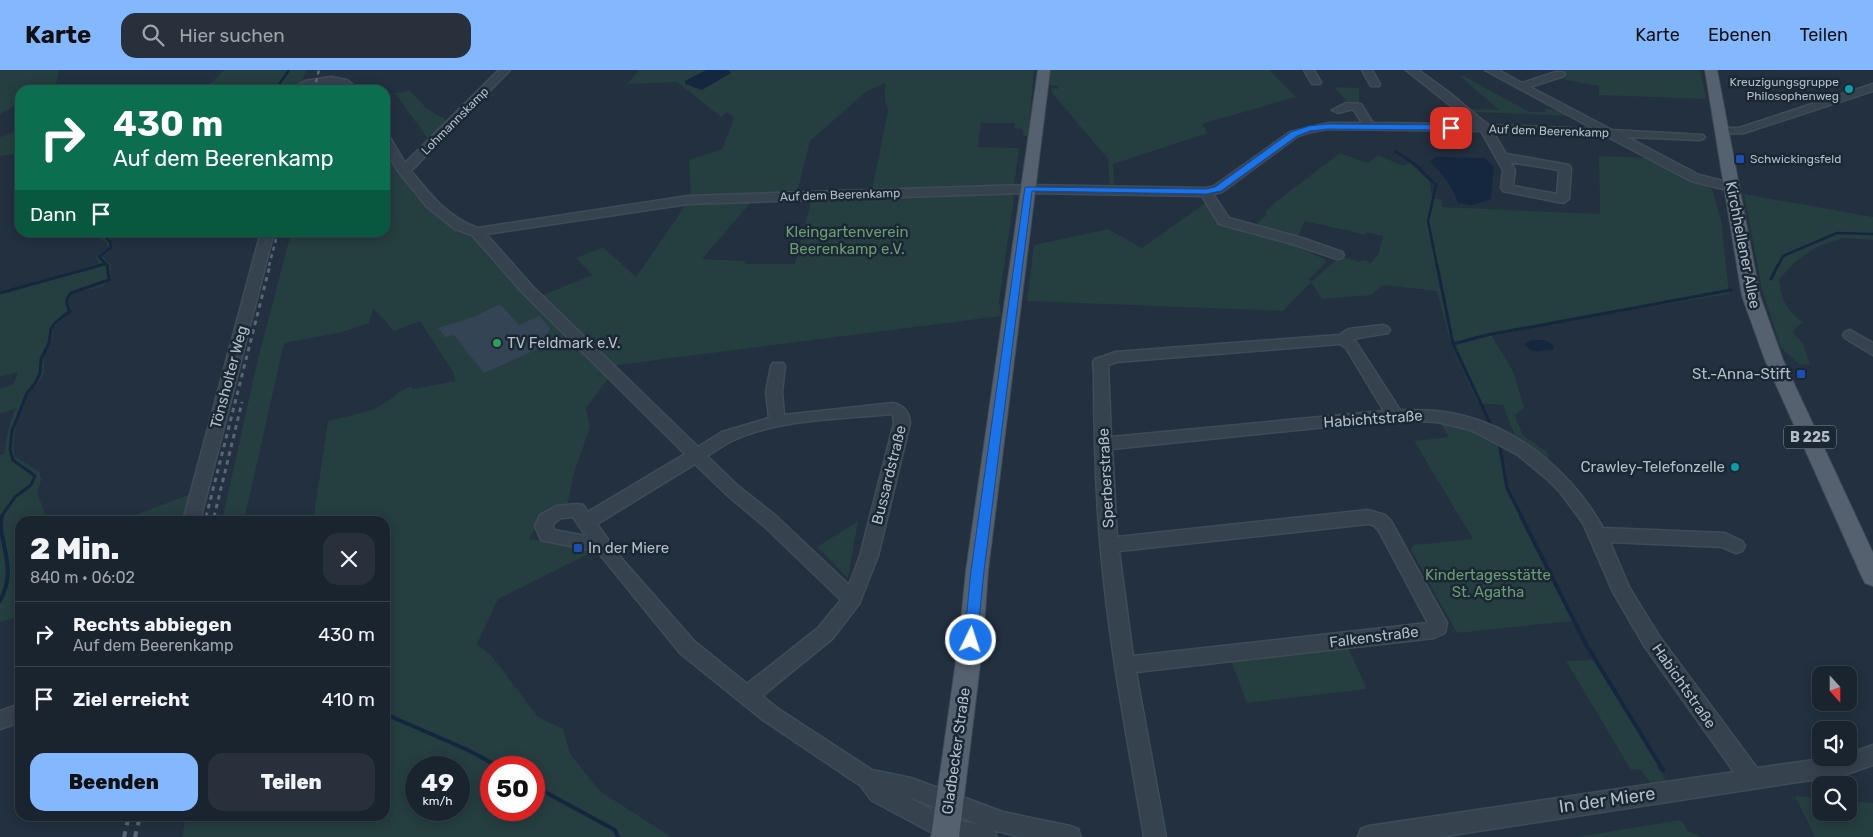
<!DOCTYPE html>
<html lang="de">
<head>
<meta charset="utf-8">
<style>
	body { margin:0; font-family:Rubik,sans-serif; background:#27303b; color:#f1f3f6; height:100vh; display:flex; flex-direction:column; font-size:19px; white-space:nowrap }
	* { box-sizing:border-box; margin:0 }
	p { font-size:16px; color:#9fa4aa }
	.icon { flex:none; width:28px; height:28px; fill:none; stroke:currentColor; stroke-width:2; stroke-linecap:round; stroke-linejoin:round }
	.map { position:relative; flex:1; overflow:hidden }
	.drawer { position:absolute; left:15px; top:446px; width:375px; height:305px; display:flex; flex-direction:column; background:#1a242f; border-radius:15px; box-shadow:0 2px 12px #0003,0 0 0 1px #38414b }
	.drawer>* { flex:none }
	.hud { position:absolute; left:15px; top:15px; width:375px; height:152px; border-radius:15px; box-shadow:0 2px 12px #0003,0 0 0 1px #38414b; background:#0b6e4f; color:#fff; overflow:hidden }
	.needle { width:32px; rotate:159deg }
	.controls { position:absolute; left:1812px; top:596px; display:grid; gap:10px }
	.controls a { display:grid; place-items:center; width:45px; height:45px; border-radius:10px; background:#1a242f; box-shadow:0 2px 12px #0003,0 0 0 1px #38414b; font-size:25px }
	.speed { position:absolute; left:405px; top:686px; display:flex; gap:10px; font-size:25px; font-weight:700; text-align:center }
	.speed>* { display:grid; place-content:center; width:65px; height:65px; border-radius:50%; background:#1a242f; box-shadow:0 2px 12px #0003,0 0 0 1px #38414b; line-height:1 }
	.speed small { font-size:12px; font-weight:400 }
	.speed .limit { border:8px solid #d22; background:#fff; color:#111 }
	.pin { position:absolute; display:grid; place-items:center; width:42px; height:42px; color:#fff; margin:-21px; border-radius:10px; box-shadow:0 2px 8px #0006 }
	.me { position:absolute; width:55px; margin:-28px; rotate:4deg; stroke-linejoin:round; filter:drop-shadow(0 0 4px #0008) }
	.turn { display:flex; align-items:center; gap:18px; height:105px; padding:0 15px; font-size:22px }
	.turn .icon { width:65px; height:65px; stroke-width:2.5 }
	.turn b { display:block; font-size:35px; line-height:42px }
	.then { display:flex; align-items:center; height:48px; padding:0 15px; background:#0003; gap:10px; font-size:19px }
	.round { display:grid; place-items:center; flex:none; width:52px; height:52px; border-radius:15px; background:#27303b }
	.head { display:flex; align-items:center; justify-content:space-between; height:85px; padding:0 15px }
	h1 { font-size:30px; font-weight:800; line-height:38px }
	.cta { display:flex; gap:10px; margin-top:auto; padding:10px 15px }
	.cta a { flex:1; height:58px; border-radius:15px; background:#84b8fe; color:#111; font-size:20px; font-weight:800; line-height:58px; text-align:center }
	.cta a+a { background:#27303b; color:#f1f3f6 }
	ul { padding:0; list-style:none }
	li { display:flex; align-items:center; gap:15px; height:65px; padding:0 15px; border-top:1px solid #38414b }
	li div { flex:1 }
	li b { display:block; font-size:19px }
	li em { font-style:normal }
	header { display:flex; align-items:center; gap:30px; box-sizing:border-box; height:70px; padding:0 25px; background:#84b8fe; color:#111 }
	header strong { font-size:24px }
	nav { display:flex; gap:28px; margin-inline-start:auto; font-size:18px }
	.search { width:350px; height:45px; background:#27303b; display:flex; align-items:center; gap:12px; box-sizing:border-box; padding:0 18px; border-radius:15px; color:#9fa4aa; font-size:19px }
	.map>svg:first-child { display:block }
</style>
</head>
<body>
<header>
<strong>Karte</strong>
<div class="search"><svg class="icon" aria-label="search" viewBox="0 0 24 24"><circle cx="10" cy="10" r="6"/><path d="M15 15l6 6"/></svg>Hier suchen</div>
<nav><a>Karte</a><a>Ebenen</a><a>Teilen</a></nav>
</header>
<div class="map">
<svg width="1873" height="767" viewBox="0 0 1873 767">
	<rect width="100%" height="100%" fill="#22303f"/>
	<g fill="#253e40" fill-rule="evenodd">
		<polygon points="0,0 59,0 56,14 37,20 20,20 20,33 0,44"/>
		<polygon points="224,0 306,0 299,20 190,20 210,14"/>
		<polygon points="639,0 1034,0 1028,66 1024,66 1022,59 1014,58 1015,53 981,53 978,77 1019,78 1014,116 872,120 888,40 885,30 885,13 866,22 810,71 797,123 691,126 689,90 722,79 734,48 727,42 721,47 677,12 627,14"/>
		<polygon points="1051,0 1270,0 1296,27 1202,54 1208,63 1116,93 1113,94 1114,116 1110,118 1108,89 1052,23 1052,18 1058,19 1058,16 1049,15"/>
		<polygon points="1566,0 1700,0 1706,29 1599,25 1599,16 1565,10"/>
		<polygon points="1462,5 1529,42 1546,42 1544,39 1561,40 1573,46 1474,42 1470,39 1499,40 1460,6"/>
		<polygon points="1334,17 1359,18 1359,33 1349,33"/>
		<polygon points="410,21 426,38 451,53 430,72 395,23"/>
		<polygon points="20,61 20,83 0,86 0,67"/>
		<path d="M 385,73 L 414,124 L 426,137 L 460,160 L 474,166 L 608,309 L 586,338 L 590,357 L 573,406 L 568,433 L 542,446 L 529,469 L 586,478 L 590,483 L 498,529 L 477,574 L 491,585 L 538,647 L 563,659 L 570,684 L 600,721 L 671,767 L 182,767 L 186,746 L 385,746 L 385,451 L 313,451 L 328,351 C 344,347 363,344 378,337 C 393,330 395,322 412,316 L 413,319 L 456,311 L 453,302 L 420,251 L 394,261 L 373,238 L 369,253 L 339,263 L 284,273 L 244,451 L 222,451 L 257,292 L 291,163 L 385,162 ZM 416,698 L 459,698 L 459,740 L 416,740 ZM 491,698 L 534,698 L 534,740 L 491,740 Z"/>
		<polygon points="1340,83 1368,93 1378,85 1403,96 1410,93 1430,112 1432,127 1441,130 1442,137 1600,144 1599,86 1655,88 1712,119 1721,149 1729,224 1570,250 1492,266 1513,301 1524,337 1515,346 1523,365 1547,382 1551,396 1516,369 1503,335 1478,333 1452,278 1437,221 1382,215 1372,225 1322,229 1311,212 1283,241 1027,231 1034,175 1108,159 1142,178 1208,131 1218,147 1290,173 1324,189 1326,192 1309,209 1311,212 1336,190 1344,187 1359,192 1363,190 1371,193 1379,183 1383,166 1366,162 1366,165 1305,151 1297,169 1251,158 1267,145 1265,143 1274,133"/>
		<polygon points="1004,121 1015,121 999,232 1001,246 610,296 543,225 592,205 576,188 603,177 636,207 687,133 753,130 702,189 745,191 745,194 795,194 812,128 1003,125"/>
		<path d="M 1744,124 L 1873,147 L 1873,170 L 1843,168 L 1814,178 L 1793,194 L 1779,210 C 1782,230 1786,240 1803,252 L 1792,262 L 1803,273 L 1810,295 L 1799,294 L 1781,278 L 1762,219 Z"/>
		<path d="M 97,163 L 103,163 L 113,176 L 102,186 L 111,195 L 110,211 L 101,217 L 73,223 C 66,232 70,232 72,241 L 53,258 C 54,270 47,277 44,287 C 43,293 45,298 44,303 C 42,312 32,317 28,324 C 20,342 10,368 15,387 L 32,397 L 40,403 L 40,408 L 42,408 L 37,421 L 47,451 L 20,451 L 20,546 L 0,552 L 0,385 L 5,383 C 5,369 10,351 16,338 L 0,344 L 0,319 L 13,314 L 18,302 L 0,307 L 0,222 L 99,193 L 96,188 L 108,177 L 107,173 L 99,168 Z"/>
		<polygon points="1439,351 1468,357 1493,368 1499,378 1507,422 1573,551 1457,563 1411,480 1413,475 1473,469 1414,371 1449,367"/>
		<polygon points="193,423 181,451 120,451"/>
		<polygon points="858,451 848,508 817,477"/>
		<polygon points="1348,578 1367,619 1247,633 1231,591"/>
		<polygon points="1594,590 1659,695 1656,696 1666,711 1650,713 1640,699 1631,700 1566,591"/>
		<polygon points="1795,726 1821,728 1821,742 1849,742 1849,731 1873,733 1873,767 1815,767"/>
		<polygon points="1681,750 1688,761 1702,767 1575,767"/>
	</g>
	<g fill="#15273e">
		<polygon points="706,0 728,0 731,3 702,20 685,14 685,11"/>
		<path d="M 1436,87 L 1484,88 L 1494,97 L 1491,129 L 1473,135 L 1458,133 C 1453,116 1442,104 1430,91 Z"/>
		<path d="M 1531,270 C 1539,270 1549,269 1554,277 L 1552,280 C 1539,279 1533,286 1525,274 Z"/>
	</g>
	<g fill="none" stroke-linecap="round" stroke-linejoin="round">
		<g stroke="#15273e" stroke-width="2.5">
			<polyline points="277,20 277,17 289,0"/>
			<polyline points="1395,81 1416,95 1436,115 1428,151 1437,196"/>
			<polyline points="101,162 110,172 111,177 99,187 108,196"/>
			<polyline points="96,196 105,194"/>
			<polyline points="1778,196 1783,186 1837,163 1873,164"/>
		</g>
		<g stroke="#15273e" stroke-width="3">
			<polyline points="1437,195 1453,274"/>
			<polyline points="1771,209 1778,195"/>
			<polyline points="0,223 101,195"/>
			<polyline points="1491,355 1453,274 1487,265 1731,220"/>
			<polyline points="1500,378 1507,418 1522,447"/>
			<path d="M 1,447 L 15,427 L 31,415 L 35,406 L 13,390 L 10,380 L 12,361 L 27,323 L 36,312 L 40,303 L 41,289 L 49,273 L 51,259 L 55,253 L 70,241 C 66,233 65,230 71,223 L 109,210 L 107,195"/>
		</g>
		<g stroke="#15273e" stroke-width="4">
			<polyline points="1521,446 1587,576 1663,700"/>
			<path d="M 0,531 C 13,506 7,491 2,465 C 1,459 0,452 2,446"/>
			<polyline points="385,644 468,680 501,698"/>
			<polyline points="534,716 615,760 618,767"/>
		</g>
	</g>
	<polygon fill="#344455" points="498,235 501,235 519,255 539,246 550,258 545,268 535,272 540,278 484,303 454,265 445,267 438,258 473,247"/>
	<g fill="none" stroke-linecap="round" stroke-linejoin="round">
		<g stroke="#404b58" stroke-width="3">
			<g id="minor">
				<path d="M 499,0 L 510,0 L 411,101 C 430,125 449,148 478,158 L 688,126 L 1028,115 L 1206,118 L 1214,116 L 1290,62 L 1328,53 L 1362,53 L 1353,39 L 1338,43 L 1332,40 L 1346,33 L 1361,34 L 1373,53 L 1474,54 L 1406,0 L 1418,0 L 1447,21 L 1488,55 L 1594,59 L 1485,0 L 1498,0 L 1522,13 L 1556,2 L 1564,2 L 1565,4 L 1564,6 L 1530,17 L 1612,60 L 1703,65 L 1705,67 L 1703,69 L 1699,70 L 1627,67 L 1699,105 L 1735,114 L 1737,117 L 1731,121 L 1691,111 L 1608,67 L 1493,62 L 1506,84 L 1569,95 L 1571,98 L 1569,129 L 1563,133 L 1503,121 L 1501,118 L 1503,100 L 1481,61 L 1328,59 L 1311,62 L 1298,66 L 1222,122 L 1213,124 L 1229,148 L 1302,168 L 1342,182 L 1344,185 L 1342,188 L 1337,189 L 1292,174 L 1219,154 L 1202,126 L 1028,123 L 688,134 L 486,164 L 533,217 L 698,377 L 722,362 L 769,348 L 766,322 L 771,296 L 773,293 L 783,293 L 785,296 L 782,322 L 784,345 L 893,333 C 904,336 909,341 910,353 L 878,486 L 859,534 L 832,569 L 762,626 L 777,638 L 872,700 L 911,708 L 1003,742 L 1070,756 L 1078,759 L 1081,767 L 1020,767 L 994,760 L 997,767 L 940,767 L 871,730 L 861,716 L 763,650 L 680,583 L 598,482 L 541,470 L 535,456 L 540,445 L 557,436 L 577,434 L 583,435 L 588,442 L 685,384 L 523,223 L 472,165 L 455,159 L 427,137 L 398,101 L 385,78 L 385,65 L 389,66 L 405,93 ZM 1510,92 L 1559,100 L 1557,124 L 1513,116 L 1515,100 ZM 891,344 L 893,346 L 894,353 L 860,486 L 849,515 L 776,446 L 738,416 L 707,386 C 716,381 725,374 734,370 C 779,349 842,349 891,344 ZM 695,394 L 726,424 L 764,456 L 841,530 L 818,558 L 747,614 L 694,571 L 622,489 L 597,454 ZM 573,447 L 586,466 L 554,460 L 553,454 L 561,448 ZM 906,726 L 981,755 L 949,749 Z"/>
				<polygon points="1304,0 1314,0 1321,12 1320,14 1312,14"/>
				<polygon points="1362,0 1372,0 1380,14 1379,16 1371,16"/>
				<path d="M 331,7 L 347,10 L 359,20 C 347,20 340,13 327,14 C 319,14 306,20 300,14 L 305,11 Z"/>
				<polygon points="1873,14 1873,21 1744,63 1722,64 1716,61 1722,58 1739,58"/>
				<polygon points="261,162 274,162 200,451 183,451"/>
				<path d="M 1383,255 L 1388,257 L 1390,260 L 1388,263 L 1352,269 L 1356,272 L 1400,340 C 1421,340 1443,340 1464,346 C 1523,361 1574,406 1603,458 L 1725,463 L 1742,471 L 1745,476 L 1742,481 L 1736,483 L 1722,477 L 1610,472 L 1629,517 L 1659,566 L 1757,698 L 1829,688 L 1849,688 L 1849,684 L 1873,675 L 1873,695 L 1844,705 L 1439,767 L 1358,767 L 1361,759 L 1369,756 L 1734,702 L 1645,577 L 1613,522 L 1583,453 L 1560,422 L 1547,409 L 1518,385 L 1471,360 L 1437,352 L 1395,350 L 1112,379 L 1117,467 L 1368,440 L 1385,445 L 1391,451 L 1447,553 L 1445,563 L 1434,568 L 1136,602 L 1166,767 L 1144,767 C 1130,682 1113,597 1104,511 C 1096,442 1094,373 1094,303 L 1093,292 L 1095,289 L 1116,282 L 1339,265 L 1349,259 ZM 1340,274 L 1346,278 L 1384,341 L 1111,367 L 1108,295 L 1117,292 ZM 1368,454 L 1373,455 L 1379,461 L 1428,553 L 1133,586 L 1119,481 Z"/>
				<polygon points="1850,260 1873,273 1873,285 1845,268 1843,265 1845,262"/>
				<polygon points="20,634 20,652 0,659 0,641"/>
			</g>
		</g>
		<g stroke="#404b58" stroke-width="2">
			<g id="major">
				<polygon points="1038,0 1050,0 988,501 983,570 959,767 931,767 959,570 966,501"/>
				<polygon points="1705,0 1717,0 1760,226 1783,290 1873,483 1873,516 1865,513 1862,507 1765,290 1742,226"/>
			</g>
		</g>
		<use href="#minor" fill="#37424f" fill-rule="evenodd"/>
		<use href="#major" fill="#55616f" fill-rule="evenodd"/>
		<g stroke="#586676" stroke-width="2.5" stroke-dasharray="4 4" stroke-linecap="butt">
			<polyline points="314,20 319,0"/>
			<polyline points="269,196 278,162"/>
		</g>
		<g stroke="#586676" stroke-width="3" stroke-dasharray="4.5 4.5" stroke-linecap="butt">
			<polyline points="206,447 270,195"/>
			<polyline points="214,447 242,332"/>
		</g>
		<g stroke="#586676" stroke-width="4" stroke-dasharray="6 6" stroke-linecap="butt">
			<polyline points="205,451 206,446"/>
			<polyline points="213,451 214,446"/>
			<polyline points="124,767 129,746"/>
			<polyline points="135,767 140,746"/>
		</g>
	</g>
	<polygon fill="#1a73e8" stroke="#114b97" points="1328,54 1451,55 1455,58 1451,60 1328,59 1310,61 1297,66 1221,121 1206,124 1032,121 984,501 977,570 975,574 971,576 966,574 964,570 971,501 1025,117 1206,119 1215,117 1291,62 1309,56"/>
	<g fill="#0f9aa8" stroke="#1c2734" stroke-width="2">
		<circle cx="1849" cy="19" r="5"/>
		<circle cx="1735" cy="397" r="5"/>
	</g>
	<g fill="#1a4fb4" stroke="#1c2734" stroke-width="2">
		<rect x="1735" y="84" width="10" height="10" rx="2.5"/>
		<rect x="1796" y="299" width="10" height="10" rx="2.5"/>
		<rect x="573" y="473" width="10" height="10" rx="2.5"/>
	</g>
	<circle fill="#2e9e5b" stroke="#1c2734" stroke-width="2" cx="497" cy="273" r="5"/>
	<g text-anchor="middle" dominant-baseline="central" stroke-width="5" stroke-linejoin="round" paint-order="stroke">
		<g font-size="12" fill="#b3bdca" stroke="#1c2734" text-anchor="end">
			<text x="1839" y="12">Kreuzigungsgruppe<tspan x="1839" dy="14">Philosophenweg</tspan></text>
			<text x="1750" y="89" text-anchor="start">Schwickingsfeld</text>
		</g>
		<g font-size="12" fill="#b3bdca" stroke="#1c2734">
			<text transform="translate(455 51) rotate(-45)">Lohmannskamp</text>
			<text transform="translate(1549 61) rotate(2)">Auf dem Beerenkamp</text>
			<text transform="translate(840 125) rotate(-2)">Auf dem Beerenkamp</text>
		</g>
		<rect fill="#1c2734" stroke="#86909d" stroke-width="1" x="1784" y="355.5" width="52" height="23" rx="4"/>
		<g font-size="14" font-weight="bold" fill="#b3bdca">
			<text x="1810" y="367">B 225</text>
		</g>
		<g font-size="15" fill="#689c72" stroke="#1c2734">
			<text x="847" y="162">Kleingartenverein<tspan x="847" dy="17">Beerenkamp e.V.</tspan></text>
			<text x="1488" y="505">Kindertagesstätte<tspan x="1488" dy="17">St. Agatha</tspan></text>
		</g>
		<g font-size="15" fill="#b3bdca" stroke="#1c2734">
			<text transform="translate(1743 175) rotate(79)">Kirchhellener Allee</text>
			<text transform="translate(229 307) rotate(-75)">Tönsholter Weg</text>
			<text transform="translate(1373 349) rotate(-4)">Habichtstraße</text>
			<text transform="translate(889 405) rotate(-76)">Bussardstraße</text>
			<text transform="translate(1106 408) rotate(-93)">Sperberstraße</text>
			<text transform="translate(1374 567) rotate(-7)">Falkenstraße</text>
			<text transform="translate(1684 616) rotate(55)">Habichtstraße</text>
			<text transform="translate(956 681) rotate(-82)">Gladbecker Straße</text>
		</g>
		<g font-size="15" fill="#b3bdca" stroke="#1c2734" text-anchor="start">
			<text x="507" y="273">TV Feldmark e.V.</text>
			<text x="1791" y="304" text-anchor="end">St.-Anna-Stift</text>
			<text x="1725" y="397" text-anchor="end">Crawley-Telefonzelle</text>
			<text x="588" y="478">In der Miere</text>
		</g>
		<g font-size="18" fill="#b3bdca" stroke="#1c2734">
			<text transform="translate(1607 730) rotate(-8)">In der Miere</text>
		</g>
	</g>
</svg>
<div class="controls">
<a><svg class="needle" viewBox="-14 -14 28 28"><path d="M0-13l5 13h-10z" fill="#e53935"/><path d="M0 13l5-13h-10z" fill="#9fa4aa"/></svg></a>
<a><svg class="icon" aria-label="sound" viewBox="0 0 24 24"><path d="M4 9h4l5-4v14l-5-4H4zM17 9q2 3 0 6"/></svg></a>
<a><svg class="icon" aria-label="search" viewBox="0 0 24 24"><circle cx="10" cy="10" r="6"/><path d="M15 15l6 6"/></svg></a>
</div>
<div class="speed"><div>49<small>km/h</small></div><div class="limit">50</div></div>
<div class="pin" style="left:1451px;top:58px;background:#d93025"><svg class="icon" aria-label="arrive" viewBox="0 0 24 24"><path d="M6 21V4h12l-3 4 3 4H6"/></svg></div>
<svg class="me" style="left:971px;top:570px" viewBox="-20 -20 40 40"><circle r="17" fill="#1a73e8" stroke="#fff" stroke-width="3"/><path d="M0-11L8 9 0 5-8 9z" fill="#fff"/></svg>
<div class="hud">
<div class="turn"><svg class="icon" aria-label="right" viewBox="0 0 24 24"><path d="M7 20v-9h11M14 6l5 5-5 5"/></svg><div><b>430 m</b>Auf dem Beerenkamp</div></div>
<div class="then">Dann<svg class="icon" aria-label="arrive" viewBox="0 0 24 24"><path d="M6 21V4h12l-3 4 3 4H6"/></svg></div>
</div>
<section class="drawer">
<div class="head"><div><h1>2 Min.</h1><p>840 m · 06:02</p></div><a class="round"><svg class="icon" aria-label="close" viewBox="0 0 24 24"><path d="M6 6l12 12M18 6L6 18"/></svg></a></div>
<ul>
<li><svg class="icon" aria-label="right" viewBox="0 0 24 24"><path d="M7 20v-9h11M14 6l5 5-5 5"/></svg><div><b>Rechts abbiegen</b><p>Auf dem Beerenkamp</p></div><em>430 m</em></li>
<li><svg class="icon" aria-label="arrive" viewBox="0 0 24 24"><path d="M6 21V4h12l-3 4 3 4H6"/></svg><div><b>Ziel erreicht</b></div><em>410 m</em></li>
</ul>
<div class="cta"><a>Beenden</a><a>Teilen</a></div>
</section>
</div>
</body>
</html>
